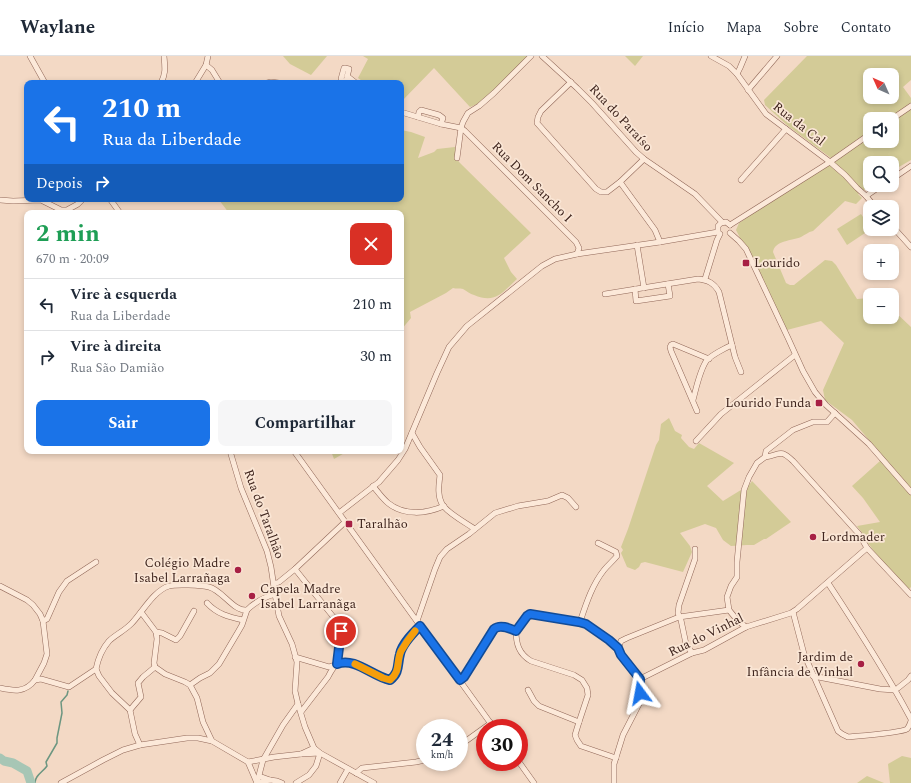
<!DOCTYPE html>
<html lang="pt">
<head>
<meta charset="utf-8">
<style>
	body { margin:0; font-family:Spectral,serif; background:#f6f6f7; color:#1f2937; height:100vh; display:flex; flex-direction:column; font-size:15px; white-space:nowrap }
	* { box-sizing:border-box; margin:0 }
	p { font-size:13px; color:#747a83 }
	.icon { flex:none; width:22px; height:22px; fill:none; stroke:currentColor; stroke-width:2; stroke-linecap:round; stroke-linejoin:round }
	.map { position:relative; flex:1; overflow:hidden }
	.drawer { position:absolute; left:24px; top:154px; width:380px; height:244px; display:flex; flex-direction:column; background:#fff; border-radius:8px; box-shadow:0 2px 6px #0003 }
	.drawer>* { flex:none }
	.guide { position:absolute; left:24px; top:24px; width:380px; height:122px; border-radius:8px; box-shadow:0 2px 6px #0003; background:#1a73e8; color:#fff; overflow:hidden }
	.needle { width:26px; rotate:315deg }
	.tools { position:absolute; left:863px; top:12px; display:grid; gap:8px }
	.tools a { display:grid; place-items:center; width:36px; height:36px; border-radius:8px; background:#fff; box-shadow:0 2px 6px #0003; font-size:20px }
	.speed { position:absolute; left:416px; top:663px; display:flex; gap:8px; font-size:20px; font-weight:700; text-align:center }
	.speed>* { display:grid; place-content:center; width:52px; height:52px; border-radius:50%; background:#fff; box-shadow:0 2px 6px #0003; line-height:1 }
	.speed small { font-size:10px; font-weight:400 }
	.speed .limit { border:6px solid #d22; background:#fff; color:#111 }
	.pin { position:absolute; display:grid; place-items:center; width:34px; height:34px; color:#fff; margin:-17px; border:2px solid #fff; border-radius:50%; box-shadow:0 1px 4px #0007 }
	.me { position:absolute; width:44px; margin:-22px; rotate:347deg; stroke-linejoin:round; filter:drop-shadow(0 0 3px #0008) }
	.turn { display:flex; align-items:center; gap:14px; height:84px; padding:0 12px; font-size:18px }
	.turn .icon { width:52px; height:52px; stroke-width:2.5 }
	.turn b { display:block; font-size:28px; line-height:34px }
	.then { display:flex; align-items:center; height:38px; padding:0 12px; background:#0003; gap:8px; font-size:15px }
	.round { display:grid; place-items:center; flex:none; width:42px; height:42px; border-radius:8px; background:#f6f6f7 }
	.overview { display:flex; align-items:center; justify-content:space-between; height:68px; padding:0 12px }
	h1 { font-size:24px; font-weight:700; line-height:30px; color:#1e9e55 }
	.button { display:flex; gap:8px; margin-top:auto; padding:8px 12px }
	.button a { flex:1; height:46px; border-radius:8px; background:#1a73e8; color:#fff; font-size:16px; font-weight:700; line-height:46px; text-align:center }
	.button a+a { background:#f6f6f7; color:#1f2937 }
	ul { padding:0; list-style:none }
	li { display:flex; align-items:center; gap:12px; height:52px; padding:0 12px; border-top:1px solid #e0e1e3 }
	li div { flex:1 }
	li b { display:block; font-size:15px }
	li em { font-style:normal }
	header { display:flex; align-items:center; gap:24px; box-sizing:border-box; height:56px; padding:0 20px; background:#fff; border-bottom:1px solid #e0e1e3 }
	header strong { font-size:19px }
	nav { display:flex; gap:22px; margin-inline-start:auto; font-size:14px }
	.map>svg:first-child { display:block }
</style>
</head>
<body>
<header>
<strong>Waylane</strong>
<nav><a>Início</a><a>Mapa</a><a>Sobre</a><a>Contato</a></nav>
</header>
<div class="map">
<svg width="911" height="727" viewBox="0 0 911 727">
	<rect width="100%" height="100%" fill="#f3d9c5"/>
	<g fill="#d3cb97" fill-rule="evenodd">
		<polygon points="283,0 327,0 311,19 290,8"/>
		<polygon points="363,0 529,0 482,46 470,51 434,12 401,46 401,27 365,27 358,22 368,3"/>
		<polygon points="625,0 643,0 635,10"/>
		<path d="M 807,0 L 911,0 L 911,24 L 903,31 L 911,42 L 911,104 L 892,115 L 892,107 L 870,107 L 870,129 L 871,129 L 858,138 L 862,142 L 856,148 L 845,145 L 844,146 L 813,175 C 808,176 805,179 801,181 C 792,185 775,184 773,196 L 786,227 L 790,229 L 794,229 L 825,204 L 832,205 L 836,209 L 857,243 L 870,242 L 870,261 L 892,261 L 892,253 L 911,271 L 911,531 L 908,534 L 876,498 L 865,483 L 866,482 L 857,470 L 880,466 L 863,442 L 852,430 L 880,405 L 880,397 L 852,364 L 825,344 L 823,334 L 844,287 L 821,265 L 787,274 L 736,174 L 739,167 L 788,133 L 831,102 L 788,70 L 765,49 L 764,44 ZM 870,19 L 892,19 L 892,41 L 870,41 ZM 870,63 L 892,63 L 892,85 L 870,85 Z"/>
		<path d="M 401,74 L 411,76 L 425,81 L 418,102 L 434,96 L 437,93 L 455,91 L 455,101 L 460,107 L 531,177 L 504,202 L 511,216 L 517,223 C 502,237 495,248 474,239 C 470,238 467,235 463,233 C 460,232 456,233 453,232 L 446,237 L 410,256 L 411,262 L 401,274 L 401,157 L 236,157 L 234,156 L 229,157 L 219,144 L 220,143 L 401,143 Z"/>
		<polygon points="861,158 871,173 847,189 837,173"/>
		<polygon points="669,362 675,375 682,379 681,382 689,391 694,393 699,387 734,407 707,430 723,445 749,429 752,425 791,466 766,483 764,483 754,489 747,489 731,490 723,484 716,472 705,468 680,477 690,490 692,496 683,516 645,506 641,507 639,511 635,514 627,511 621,497 623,494 621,491 628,473 656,389 659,384 661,368"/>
		<polygon points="331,395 348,395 334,403"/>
		<polygon points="902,700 911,702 911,727 890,727 888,708"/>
		<polygon points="867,720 884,727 857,727"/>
	</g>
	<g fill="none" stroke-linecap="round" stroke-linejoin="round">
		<path stroke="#6c9681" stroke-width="1.5" d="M 35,727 C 35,719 43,716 47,710 L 46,706 L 57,687 L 57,682 L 62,657 L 61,646 L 67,639 L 68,635"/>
		<polyline stroke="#a7c6b5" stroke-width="9" points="0,702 4,705 13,707 27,715 31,727"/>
		<g stroke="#916758" stroke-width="6">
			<g id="minor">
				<polyline points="30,0 45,27"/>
				<polyline points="542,0 577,32 592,47 636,96 644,103 695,138 722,166"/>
				<polyline points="711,0 729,10 737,18 766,58 830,106 845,119 857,132 866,140 875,151"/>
				<polyline points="206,9 212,14 220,27"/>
				<polygon points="344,12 345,12 349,13 346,25 343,25 341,23"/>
				<polyline points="737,18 740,12 745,0"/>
				<polyline points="347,20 356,27"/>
				<polyline points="571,26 541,55 538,61 537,67 596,133 601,136 607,136 620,126 644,103"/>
				<path d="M 161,27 C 166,17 165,12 164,0"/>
				<polyline points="195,27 206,9 208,0"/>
				<polyline points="267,27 271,26 279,27"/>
				<polyline points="748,34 777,0"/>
				<polyline points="401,56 441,68 461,72 465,75 576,186 579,192 577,198"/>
				<polyline points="418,61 419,56 421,54 439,59 443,62 441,68"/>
				<polyline points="892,63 911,50"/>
				<polyline points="457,102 461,72 463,66 468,57 479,50 494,37 531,0"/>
				<polyline points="892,123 911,110"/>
				<polyline points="741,124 786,73"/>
				<polyline points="620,126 655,174 660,186"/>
				<polyline points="866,140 882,129"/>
				<polyline points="110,143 120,157"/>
				<polyline points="0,144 13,145 41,144 61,154 67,154 78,148 83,143"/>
				<polyline points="730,169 830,106 870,78"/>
				<polyline points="892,170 911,191"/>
				<polyline points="718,176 718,170 721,167 726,166 730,169"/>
				<polyline points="730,177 739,185 746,193 788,282 803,315 815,336 826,349 869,388 911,436"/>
				<polyline points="637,189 644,232"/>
				<polyline points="705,223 717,184 720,178"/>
				<polyline points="635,233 636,245 670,240 668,228"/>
				<path d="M 605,238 L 698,223 C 708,224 714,227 719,236 L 735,301 L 741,316"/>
				<path d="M 693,344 C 696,333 700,313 707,304 C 712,299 725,292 732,289"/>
				<polyline points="697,355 671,295 670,291 671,289 673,288 709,303"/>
				<path d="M 835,357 L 827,366 L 813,366 L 793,374 L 766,395 L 765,401 C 781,399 779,392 793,405 L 859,478 L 867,492 L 911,539"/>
				<path d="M 412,377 L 420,391 L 440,419 C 439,428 437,439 442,448 C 447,457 466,467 475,473"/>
				<polyline points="696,385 721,358 795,299"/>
				<polyline points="230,395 241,432 267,495 271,511 275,538 279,560 292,588 297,606 295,635 298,648 305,671 314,692 320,697 374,727"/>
				<polyline points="294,395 494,672"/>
				<path d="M 373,430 C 378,436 382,442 388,447 C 404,460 426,458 444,450"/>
				<polyline points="339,457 379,426 398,404 405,393 437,317 449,291 467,270 542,210 555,203 577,198 660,186 718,176"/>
				<polyline points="295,513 339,568 341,575 337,608 329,611 295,601"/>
				<path d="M 828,527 C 857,571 886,616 911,663"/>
				<polyline points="274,528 279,526 295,513 345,466"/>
				<polyline points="0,530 27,544 33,549 40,558 43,565 47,598 44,607 35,624"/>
				<path d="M 207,547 C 217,558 229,561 243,564"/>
				<polyline points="141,556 156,576 157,583 154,607 155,611 165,618 185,626 190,629 197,642 203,666 212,685"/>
				<path d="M 793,556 L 804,598 L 838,675 L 842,678 L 848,681 C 858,680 901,677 907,673 C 909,671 910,668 911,665"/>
				<polyline points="43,565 47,563 59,536 67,525 96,506"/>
				<polyline points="417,565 435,513 440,501 447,493 469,478 495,457 518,450 548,445 562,439 568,442 576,451"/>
				<path d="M 580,566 C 586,548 592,529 604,514 C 608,509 613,505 617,500 L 616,496 L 598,487"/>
				<polyline points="746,571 738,565 729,554 727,541 731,530 737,521 737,506 744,434 749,421 757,407 765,401"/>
				<path d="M 516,575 C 516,588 519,598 531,605 L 574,619 L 582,624 L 587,632 L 588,639 L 579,666 L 575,679 L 577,684 L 581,690 L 616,702"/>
				<polyline points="516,575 527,560 530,558 579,565 586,568 609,584 618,592 621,599 640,623"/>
				<polyline points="156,576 162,577 176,584 180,580 194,555"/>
				<polyline points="618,592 621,585 627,582 679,561 729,554"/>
				<polyline points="692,597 686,588 681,564 678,557 679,549 695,503 695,493"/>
				<polyline points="96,613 99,620 112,637 130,654 135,678 140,689"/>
				<polyline points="813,620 880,633 895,634 898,632 908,624 911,620"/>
				<path d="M 460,624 L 464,621 L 494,573 C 500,568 509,572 516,575"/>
				<polyline points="190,629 200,622 210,617 219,608 238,576 242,569 247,554"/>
				<path d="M 0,632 C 14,635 25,637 35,624 L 41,623 L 69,631 L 96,613 C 98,603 102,593 109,585 C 115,579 124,575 131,568 C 142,557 153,535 169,530 C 176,528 201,529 209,531 C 222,534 234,556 247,554 C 254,547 265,541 275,538"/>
				<polyline points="528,634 534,645 539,650 579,666"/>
				<polyline points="130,654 141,641 138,627 143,621 155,611"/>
				<path d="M 301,656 L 328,621 C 330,617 333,611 337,608 C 349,600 376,621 390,623 C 400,616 397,609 400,598 C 403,588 412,577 420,570"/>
				<polyline points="459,690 491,667"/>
				<polyline points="248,706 274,701 301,698"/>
				<polyline points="248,706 257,727"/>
				<polyline points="519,706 534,727"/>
				<polyline points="356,717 362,712 416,706 425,704"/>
				<polyline points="270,724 277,725 282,727"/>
				<polyline points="61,727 103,704 123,694 140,689 187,682 198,682 212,685 248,706"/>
				<polyline points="257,727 263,704 283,669 298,648"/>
				<polyline points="257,727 270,724 259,720"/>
				<polyline points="296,727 309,719 316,710 320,697 301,698 314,692"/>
				<polyline points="340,727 348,713"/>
				<polyline points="614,727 614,708 623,679 639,648 640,637 640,623 692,597 704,594 746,571 791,557 797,553 867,492"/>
			</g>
		</g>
		<use href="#minor" stroke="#fce9d9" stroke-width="5"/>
	</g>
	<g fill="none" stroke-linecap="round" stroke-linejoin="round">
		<g stroke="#114b97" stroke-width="10">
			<path id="route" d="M 341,575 L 337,608 C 355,601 372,620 390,624 C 400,616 397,609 400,598 C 402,588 413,577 420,570 L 460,624 L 464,621 L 494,573 C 500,568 509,572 516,575 L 527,560 L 530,558 L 579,566 L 586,568 L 609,584 L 618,592 L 621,599 L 640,623 L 640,637"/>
		</g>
		<use href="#route" stroke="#1a73e8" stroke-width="7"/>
		<path stroke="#f59e0b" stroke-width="7" d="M 355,608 L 383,622 L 390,624 C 401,615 396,606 401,595 C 405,588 410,581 415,575"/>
	</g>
	<g fill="#a72044" stroke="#fae6d5" stroke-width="1.5">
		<rect x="742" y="203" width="8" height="8" rx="2"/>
		<rect x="815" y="343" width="8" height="8" rx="2"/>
		<rect x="345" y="464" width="8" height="8" rx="2"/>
		<circle cx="813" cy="481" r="4"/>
		<circle cx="238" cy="514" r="4"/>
		<circle cx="252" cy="540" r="4"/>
		<circle cx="861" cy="608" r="4"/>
	</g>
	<g text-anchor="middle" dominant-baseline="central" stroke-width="3.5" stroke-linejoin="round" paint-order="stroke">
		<g font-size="13" fill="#3f251e" stroke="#fae6d5">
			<text transform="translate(621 62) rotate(47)">Rua do Paraíso</text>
			<text transform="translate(799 68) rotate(38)">Rua da Cal</text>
			<text transform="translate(532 126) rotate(45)">Rua Dom Sancho I</text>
			<text transform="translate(264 458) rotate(70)">Rua do Taralhão</text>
			<text transform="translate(706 579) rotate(-26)">Rua do Vinhal</text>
		</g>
		<g font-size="13" fill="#3f251e" stroke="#fae6d5" text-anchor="start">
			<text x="754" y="207">Lourido</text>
			<text x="811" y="347" text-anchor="end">Lourido Funda</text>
			<text x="357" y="468">Taralhão</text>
			<text x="821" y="481">Lordmader</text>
			<text x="230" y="507" text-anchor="end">Colégio Madre<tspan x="230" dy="15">Isabel Larrañaga</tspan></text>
			<text x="260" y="533">Capela Madre<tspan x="260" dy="15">Isabel Larranãga</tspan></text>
			<text x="853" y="601" text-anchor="end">Jardim de<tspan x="853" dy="15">Infância de Vinhal</tspan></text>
		</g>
	</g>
</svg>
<div class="tools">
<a><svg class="needle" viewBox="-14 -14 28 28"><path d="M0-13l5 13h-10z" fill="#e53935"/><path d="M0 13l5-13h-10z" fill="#747a83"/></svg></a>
<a><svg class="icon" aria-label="sound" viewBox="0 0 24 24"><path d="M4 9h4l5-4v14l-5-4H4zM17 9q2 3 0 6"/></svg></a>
<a><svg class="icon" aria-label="search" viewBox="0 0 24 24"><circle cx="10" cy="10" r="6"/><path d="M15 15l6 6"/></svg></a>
<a><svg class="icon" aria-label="layers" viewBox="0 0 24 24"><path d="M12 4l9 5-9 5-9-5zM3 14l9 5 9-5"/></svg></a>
<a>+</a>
<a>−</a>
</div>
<div class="speed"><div>24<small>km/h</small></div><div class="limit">30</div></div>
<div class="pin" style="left:341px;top:575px;background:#d93025"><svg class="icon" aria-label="arrive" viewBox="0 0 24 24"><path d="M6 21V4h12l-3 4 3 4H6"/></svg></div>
<svg class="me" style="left:640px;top:637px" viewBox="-20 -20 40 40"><path d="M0-17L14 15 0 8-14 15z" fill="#1a73e8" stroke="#fff" stroke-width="4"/></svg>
<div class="guide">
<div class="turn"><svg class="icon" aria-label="left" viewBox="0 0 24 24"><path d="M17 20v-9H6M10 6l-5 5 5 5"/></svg><div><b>210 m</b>Rua da Liberdade</div></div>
<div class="then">Depois<svg class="icon" aria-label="right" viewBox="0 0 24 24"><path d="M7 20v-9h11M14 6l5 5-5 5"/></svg></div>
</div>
<section class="drawer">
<div class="overview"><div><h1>2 min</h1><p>670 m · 20:09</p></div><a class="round" style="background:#d93025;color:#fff"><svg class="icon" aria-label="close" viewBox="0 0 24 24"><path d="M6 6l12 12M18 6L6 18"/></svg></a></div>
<ul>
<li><svg class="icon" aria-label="left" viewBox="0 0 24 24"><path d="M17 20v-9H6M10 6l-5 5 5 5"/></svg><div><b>Vire à esquerda</b><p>Rua da Liberdade</p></div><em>210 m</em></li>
<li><svg class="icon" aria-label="right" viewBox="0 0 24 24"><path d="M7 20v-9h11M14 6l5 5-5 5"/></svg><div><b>Vire à direita</b><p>Rua São Damião</p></div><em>30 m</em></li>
</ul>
<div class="button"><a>Sair</a><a>Compartilhar</a></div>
</section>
</div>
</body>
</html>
